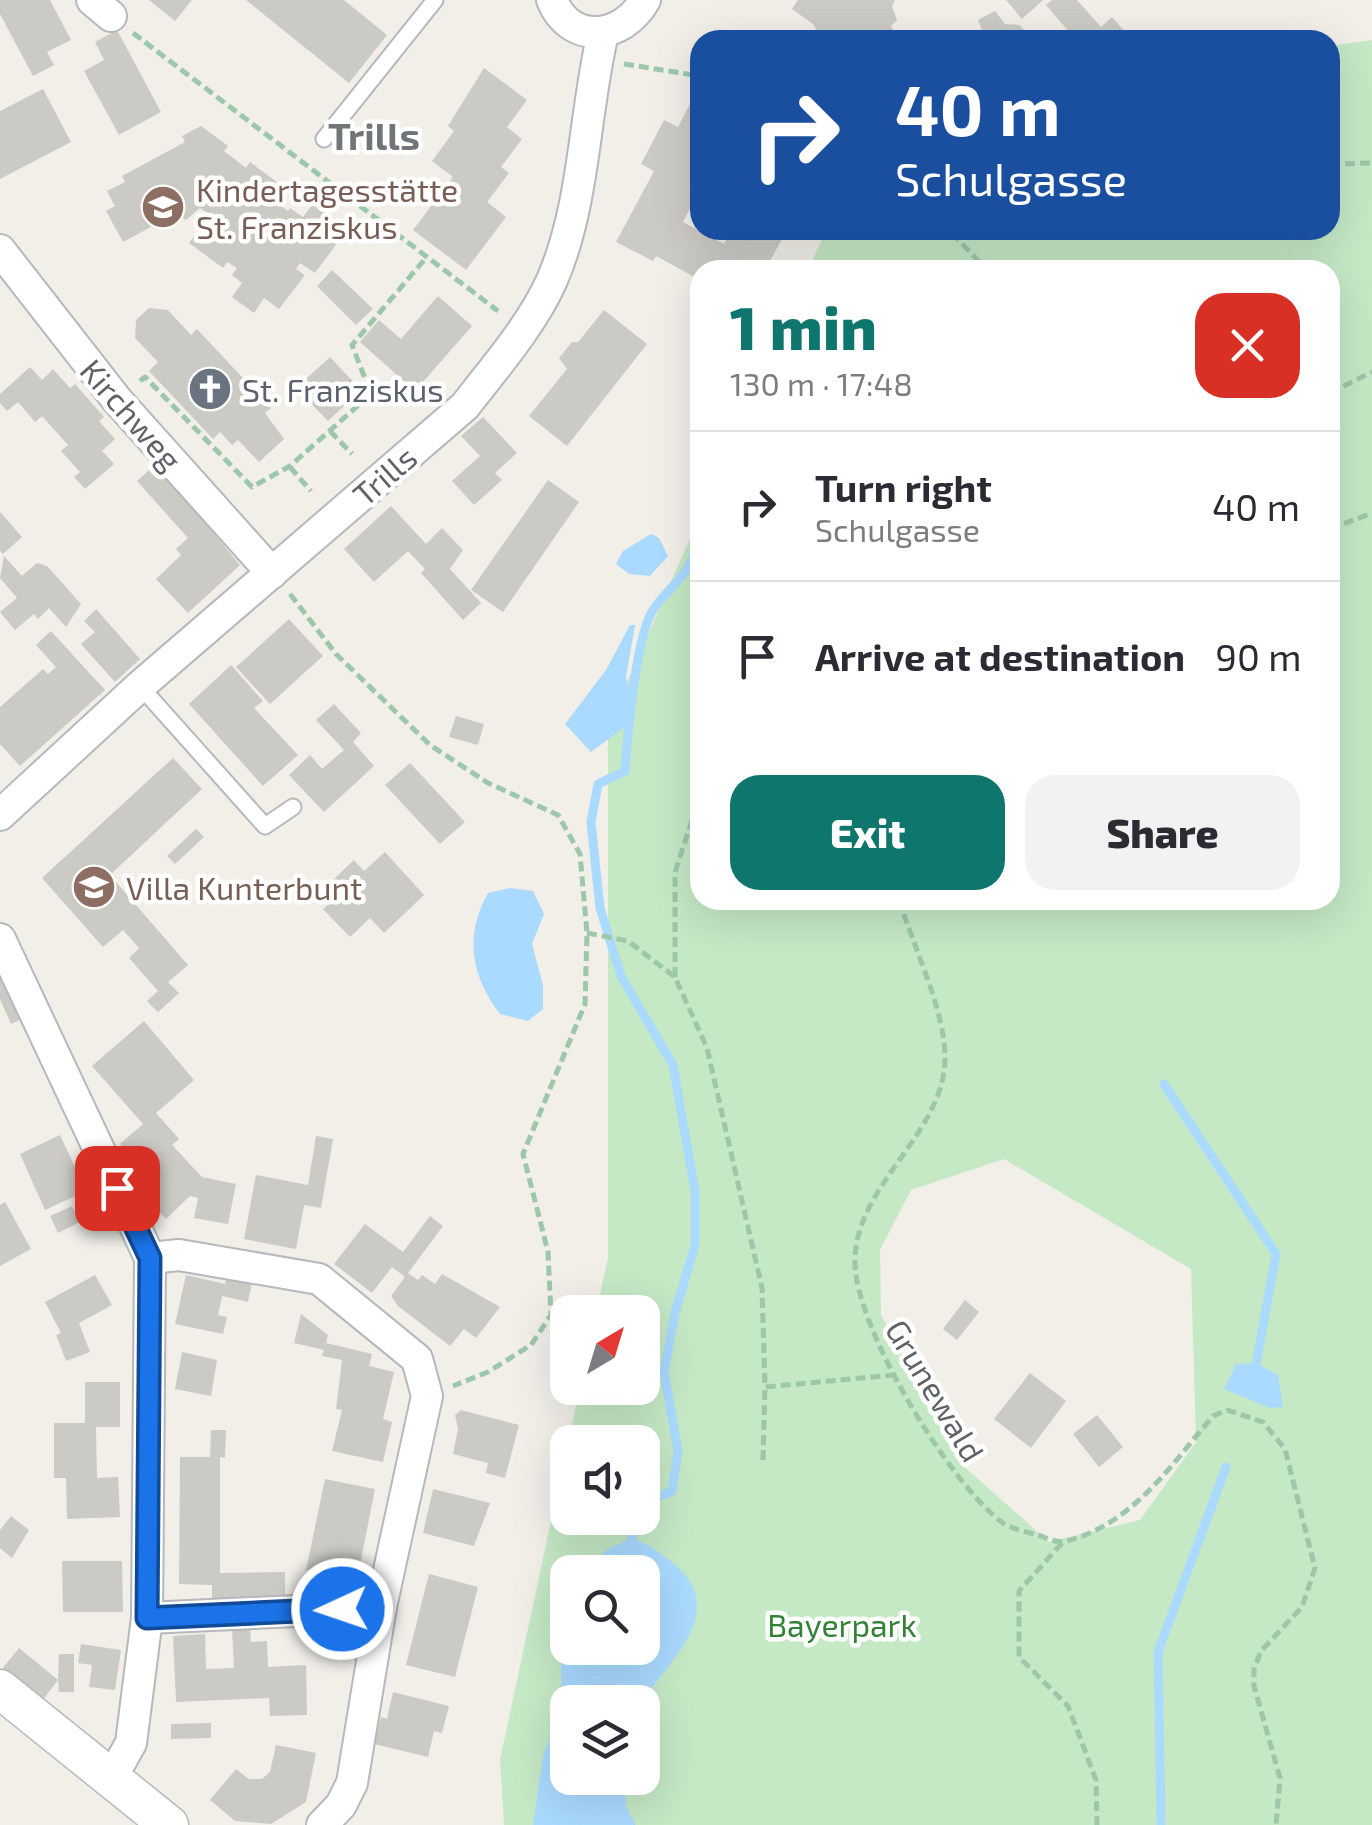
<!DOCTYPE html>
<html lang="en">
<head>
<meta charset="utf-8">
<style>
	body { margin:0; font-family:"Exo 2",sans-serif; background:#f2f2f3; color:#2b2b33; height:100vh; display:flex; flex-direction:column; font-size:38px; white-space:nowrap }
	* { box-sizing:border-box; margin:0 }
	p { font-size:32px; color:#7c7c81 }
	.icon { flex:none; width:55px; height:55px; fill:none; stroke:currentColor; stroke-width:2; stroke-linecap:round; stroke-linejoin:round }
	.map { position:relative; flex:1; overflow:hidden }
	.drawer { position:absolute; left:690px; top:260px; width:650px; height:650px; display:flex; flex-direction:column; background:#fff; border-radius:30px; box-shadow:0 10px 40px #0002 }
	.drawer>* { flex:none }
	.hud { position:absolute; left:690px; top:30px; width:650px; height:210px; border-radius:30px; box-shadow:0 10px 40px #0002; background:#1a4fa0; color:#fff; overflow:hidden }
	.needle { width:65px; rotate:38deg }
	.controls { position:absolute; left:550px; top:1295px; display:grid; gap:20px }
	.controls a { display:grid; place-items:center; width:110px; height:110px; border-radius:20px; background:#fff; box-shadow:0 10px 40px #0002; font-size:50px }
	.pin { position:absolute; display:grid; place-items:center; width:85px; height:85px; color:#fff; margin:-42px; border-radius:20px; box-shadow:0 5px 15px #0006 }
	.me { position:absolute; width:110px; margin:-55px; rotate:267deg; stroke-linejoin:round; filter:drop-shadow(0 0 8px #0008) }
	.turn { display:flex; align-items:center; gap:35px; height:210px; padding:0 40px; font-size:45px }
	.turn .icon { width:130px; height:130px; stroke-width:2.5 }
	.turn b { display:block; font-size:70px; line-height:85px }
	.round { display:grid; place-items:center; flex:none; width:105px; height:105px; border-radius:30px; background:#f2f2f3 }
	.summary { display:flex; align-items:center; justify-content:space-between; height:170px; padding:0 40px }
	h1 { font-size:60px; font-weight:800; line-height:75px; color:#0f766e }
	.action { display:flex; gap:20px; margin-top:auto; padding:20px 40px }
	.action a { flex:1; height:115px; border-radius:30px; background:#0f766e; color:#fff; font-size:40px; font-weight:800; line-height:115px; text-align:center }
	.action a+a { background:#f2f2f3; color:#2b2b33 }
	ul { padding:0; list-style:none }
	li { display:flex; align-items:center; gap:30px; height:150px; padding:0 40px; border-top:2px solid #e1e1e2 }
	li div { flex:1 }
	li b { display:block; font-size:38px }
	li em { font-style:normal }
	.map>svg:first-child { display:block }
</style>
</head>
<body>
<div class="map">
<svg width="1372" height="1825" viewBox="0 0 1372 1825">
	<rect width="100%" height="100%" fill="#f1efe8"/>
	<path fill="#c5e8c5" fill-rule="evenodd" d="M 1372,40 L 1372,1825 L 504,1825 L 500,1760 L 567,1446 L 568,1518 L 642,1518 L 642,1442 L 568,1442 L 580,1388 L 642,1388 L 642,1312 L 596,1312 L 608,1258 L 608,725 L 700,516 L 700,900 L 1330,900 L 1330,270 L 808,270 L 826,230 L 1330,230 L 1330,46 ZM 1004,1159 L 1191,1269 L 1196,1442 L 1140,1520 L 1049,1542 L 962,1465 L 881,1315 L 880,1250 L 911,1190 ZM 568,1572 L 642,1572 L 642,1648 L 568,1648 ZM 568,1702 L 642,1702 L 642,1778 L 568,1778 Z"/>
	<g fill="#aadaff">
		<polygon points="651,534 659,538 668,556 650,576 629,574 616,564 623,551"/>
		<polygon points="630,625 635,625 626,677 634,715 629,724 591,752 565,724 606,670"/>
		<path d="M 510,888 L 533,891 L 544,914 L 532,944 L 543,985 L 543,1009 L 528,1021 L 500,1014 C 471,976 464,936 488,893 Z"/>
		<polygon points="1256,1363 1278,1375 1283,1407 1270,1408 1224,1389 1236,1364"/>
		<path d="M 631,1538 C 648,1543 658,1552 672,1562 C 730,1609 673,1659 640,1702 L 568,1702 L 568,1778 L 624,1778 L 626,1807 L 636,1825 L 533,1825 L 543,1756 L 561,1709 L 561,1609 L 567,1596 L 568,1648 L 642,1648 L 642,1572 L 581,1572 L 608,1549 Z"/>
	</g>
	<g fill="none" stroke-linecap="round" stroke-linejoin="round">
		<g stroke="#aadaff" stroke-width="9">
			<polyline points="1164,1084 1276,1254 1255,1370"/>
			<path d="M 642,1504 L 672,1491 L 678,1451 L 664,1372 L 675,1313 L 695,1245 L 695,1191 L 673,1065 L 621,976 L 600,908 L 591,822 L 598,784 L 625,771 C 627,737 636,636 653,610 C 666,590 687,577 694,554 C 701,531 690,510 700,486"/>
			<polyline points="625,1572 636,1518"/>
			<polyline points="1161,1825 1158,1652 1226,1467"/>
		</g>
	</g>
	<g fill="#cccac5">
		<polygon points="0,0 50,0 71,40 47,52 54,65 33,76 0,14"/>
		<polygon points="149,0 192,0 175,21"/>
		<polygon points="246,0 344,0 387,35 349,83"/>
		<polygon points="798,0 895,0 892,6 897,20 891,26 897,40 822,40 813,24 792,9"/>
		<polygon points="1006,0 1043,0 1022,19"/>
		<polygon points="1052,0 1077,0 1101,27 1112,17 1132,40 1076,40 1046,5"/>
		<polygon points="995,11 1005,24 1020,25 1032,40 986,40 978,20"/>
		<polygon points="117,30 161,112 119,135 84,71 104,60 95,42"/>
		<polygon points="484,68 527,100 507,127 522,139 501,167 509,173 487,202 506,217 466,270 413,230 453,177 432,161 454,131 448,126"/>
		<polygon points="43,89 71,142 0,179 0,111"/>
		<polygon points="691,102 700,106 700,190 683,222 724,244 731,230 787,230 765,270 700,270 700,280 656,256 653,261 616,242 654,171 641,164 664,120 678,127"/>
		<polygon points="201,126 228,146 224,151 246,168 250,162 282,186 272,199 288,211 290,208 303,217 313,204 335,220 325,234 338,242 315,273 300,263 296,269 305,275 279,309 264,298 254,313 232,297 242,283 232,275 237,268 227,262 223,268 189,243 210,215 200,208 186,220 177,213 123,242 106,211 115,206 107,191 125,182 122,176 185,142 182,136"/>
		<polygon points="332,270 373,309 356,325 317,286"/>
		<polygon points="438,296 472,326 415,391 360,342 379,320 401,339"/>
		<polygon points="149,308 168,310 191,335 197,329 271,408 265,413 284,439 259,462 238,440 232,445 220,432 213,439 149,371 158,362 135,338 136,320"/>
		<polygon points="604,310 647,344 567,446 529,416 567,369 559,358 572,342 578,342"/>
		<polygon points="330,357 361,390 328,421 296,388"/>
		<polygon points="30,367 42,380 53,369 70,388 75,384 104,417 99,421 115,439 102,451 114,464 85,489 74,477 80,472 61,451 68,445 42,416 35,422 18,402 7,411 0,403 0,394"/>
		<polygon points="483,417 517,453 495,473 502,480 474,505 452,481 480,456 461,436"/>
		<polygon points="156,464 240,565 188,613 156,579 181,555 176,549 188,538 137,481"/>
		<polygon points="548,480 579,502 503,612 471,590"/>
		<polygon points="391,506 426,544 442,528 463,550 450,569 481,603 463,620 421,573 425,569 408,551 374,582 344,549"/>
		<polygon points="0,512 22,537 3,554 0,551"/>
		<polygon points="4,556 22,576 37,563 47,566 81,604 66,627 49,608 38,619 34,614 15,630 0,612 17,598 0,578"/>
		<polygon points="96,609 140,659 115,682 81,644 95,632 84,621"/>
		<polygon points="289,619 323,656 270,704 236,667"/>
		<polygon points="51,631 105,690 20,766 0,744 0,707 43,669 48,674 56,667 36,645"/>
		<polygon points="231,665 263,701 254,708 298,755 263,786 189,704"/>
		<polygon points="334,704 361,733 353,742 374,766 324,812 289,775 310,755 322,769 344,750 316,720"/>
		<polygon points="456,716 484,724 478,745 449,737"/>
		<polygon points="173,758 202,789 110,875 188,965 168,982 179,993 158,1012 147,1001 158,991 129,958 139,948 123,930 103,947 42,878"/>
		<polygon points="410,763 465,822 440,844 385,785"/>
		<polygon points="196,829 204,837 175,864 167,856"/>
		<polygon points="385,852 424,895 384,933 370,918 350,937 323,909 343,891 333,880 354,860 364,871"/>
		<polygon points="0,959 26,1017 11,1024 0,999"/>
		<polygon points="144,1021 194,1080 156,1113 179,1139 172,1145 202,1177 236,1184 228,1224 194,1218 198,1198 190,1196 166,1219 129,1180 153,1157 146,1148 134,1159 120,1144 143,1124 92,1066"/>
		<polygon points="60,1135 86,1191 45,1210 20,1154"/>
		<polygon points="316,1136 333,1139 321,1208 304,1205 296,1249 244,1239 256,1175 308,1185"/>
		<polygon points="5,1202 31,1249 0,1266 0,1205"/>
		<polygon points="72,1206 80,1222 58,1233 50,1216"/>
		<polygon points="430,1216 443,1226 408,1273 418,1280 422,1275 435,1284 442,1274 500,1307 476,1338 464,1329 450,1346 398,1306 391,1296 405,1277 392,1267 372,1293 334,1264 365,1224 403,1252"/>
		<polygon points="95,1275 112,1305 79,1323 90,1352 66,1361 56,1335 61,1333 45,1302"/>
		<polygon points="186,1275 225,1284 226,1277 252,1282 248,1302 222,1296 218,1315 227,1317 223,1334 175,1324"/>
		<polygon points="965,1300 979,1312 957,1340 943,1329"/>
		<polygon points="301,1314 328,1335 326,1343 372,1354 369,1366 394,1372 383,1419 392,1422 383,1462 332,1451 342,1410 336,1409 342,1360 322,1356 324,1350 294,1343"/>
		<polygon points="182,1352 217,1360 211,1396 175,1389"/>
		<polygon points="1030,1373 1066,1401 1031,1448 994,1419"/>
		<polygon points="85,1382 120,1382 120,1427 96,1427 97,1478 118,1477 120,1517 67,1519 66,1478 54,1478 54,1423 85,1423"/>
		<polygon points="461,1410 519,1425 505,1478 486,1473 488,1463 453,1454 458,1429 455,1415"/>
		<polygon points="1097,1415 1123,1447 1099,1467 1073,1434"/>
		<polygon points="211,1430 226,1430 225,1458 220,1457 220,1573 285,1572 285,1597 212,1599 212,1585 179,1584 180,1457 210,1457"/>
		<polygon points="325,1479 375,1489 357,1580 306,1570"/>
		<polygon points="433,1489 490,1503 474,1546 423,1533"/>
		<polygon points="11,1516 29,1530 12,1558 0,1548 0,1530"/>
		<polygon points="62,1561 122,1561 123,1612 63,1612"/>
		<polygon points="429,1574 478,1587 455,1677 406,1665"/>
		<polygon points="250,1629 251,1642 267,1641 268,1667 306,1665 307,1715 270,1716 269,1698 176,1702 173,1636 205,1634 206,1669 234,1668 232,1630"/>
		<polygon points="81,1644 121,1650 115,1690 89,1687 92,1665 78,1663"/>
		<polygon points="19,1648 58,1680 59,1654 74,1654 74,1692 59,1692 58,1680 42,1701 2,1669"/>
		<polygon points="393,1692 449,1706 442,1733 434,1731 428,1757 374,1744 381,1717 387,1719"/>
		<polygon points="211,1723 211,1738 171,1739 171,1724"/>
		<polygon points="276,1745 316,1753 306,1802 271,1824 235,1821 210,1800 236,1769 249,1779 262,1779 270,1772"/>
	</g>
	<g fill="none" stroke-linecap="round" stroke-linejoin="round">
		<g stroke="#b5b8bc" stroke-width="19">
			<g id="service">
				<polyline points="324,139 435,0"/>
				<polyline points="140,686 265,826 293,807"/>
			</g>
		</g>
		<g stroke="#b5b8bc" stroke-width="34">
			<g id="minor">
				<polyline points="92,0 111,16"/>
				<path d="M 552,0 C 571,46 623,39 645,0"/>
				<polyline points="0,250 117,400 272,573"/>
				<path d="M 0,815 L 140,686 L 465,406 C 495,367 532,325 552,280 C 585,204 584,113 603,33"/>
				<polyline points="0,939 150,1258 147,1618 131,1743 112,1777"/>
				<polyline points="150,1258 179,1255 319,1279 417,1359 427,1396 381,1607 352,1783 341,1805 322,1825"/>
				<polyline points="147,1618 381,1607"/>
			</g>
		</g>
		<g stroke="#b5b8bc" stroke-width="41">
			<polyline id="tertiary" points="0,1689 169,1825"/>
		</g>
		<g stroke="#9cc7a9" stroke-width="5" stroke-dasharray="10 5" stroke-linecap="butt">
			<polyline points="133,33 498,311"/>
			<polyline points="624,64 700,76"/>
			<polyline points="1330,164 1372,163"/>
			<polyline points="948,230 1056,230"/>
			<polyline points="952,233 987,270"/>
			<polyline points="140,381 145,377 252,487 290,466 371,394 352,345 425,259"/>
			<polyline points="1330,393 1372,372"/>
			<polyline points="330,431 352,454"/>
			<polyline points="290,467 311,491"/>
			<polyline points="1330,529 1372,513"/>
			<polyline points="290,594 336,654 430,745 488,783 558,815 580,854 587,933 585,1004 523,1154 548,1252 551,1315 531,1345 488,1372 453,1386"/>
			<path d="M 899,900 C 913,945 946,1013 945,1059 C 944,1135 853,1186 855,1264 C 856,1328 950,1485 1003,1523 C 1012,1529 1027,1532 1038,1535 C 1047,1538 1058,1544 1067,1541 C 1134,1523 1170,1466 1213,1416 L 1227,1410 L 1263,1422 L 1285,1449 L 1315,1568 L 1302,1607 L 1261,1651 L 1254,1669 L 1254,1686 L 1280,1778 L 1276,1825"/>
			<polyline points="587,933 628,941 675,977 707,1048 762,1288 765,1387 894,1375"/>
			<polyline points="675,977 675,872 700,796"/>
			<polyline points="763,1460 765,1387"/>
			<polyline points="1062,1543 1019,1591 1019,1657 1068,1706 1096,1780 1097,1825"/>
		</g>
		<use href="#service" stroke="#fff" stroke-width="15"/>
		<use href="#minor" stroke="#fff" stroke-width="30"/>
		<use href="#tertiary" stroke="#fff" stroke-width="38"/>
	</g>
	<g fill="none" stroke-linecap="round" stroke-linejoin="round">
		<g stroke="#114b97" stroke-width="25">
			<polyline id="route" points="117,1188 150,1258 147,1618 342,1609"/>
		</g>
		<use href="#route" stroke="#1a73e8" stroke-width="18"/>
	</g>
	<defs>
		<g id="school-disc" transform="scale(2.25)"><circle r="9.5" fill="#8d6e63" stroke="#fff"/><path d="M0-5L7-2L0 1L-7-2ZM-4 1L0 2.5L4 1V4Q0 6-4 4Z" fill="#fff"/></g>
		<g id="church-disc" transform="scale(2.25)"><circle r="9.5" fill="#6b7280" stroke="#fff"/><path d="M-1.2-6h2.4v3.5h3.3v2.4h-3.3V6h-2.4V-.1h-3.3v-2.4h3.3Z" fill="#fff"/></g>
	</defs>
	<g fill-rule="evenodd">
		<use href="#school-disc" x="163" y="207"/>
		<use href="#church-disc" x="210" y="389"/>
		<use href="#school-disc" x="94" y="887"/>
	</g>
	<g text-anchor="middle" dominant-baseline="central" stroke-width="9" stroke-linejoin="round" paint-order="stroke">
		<g font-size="32" fill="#785e54" stroke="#fff" text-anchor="start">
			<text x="196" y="189">Kindertagesstätte<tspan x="196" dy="37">St. Franziskus</tspan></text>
			<text x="126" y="887">Villa Kunterbunt</text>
		</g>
		<g font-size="32" fill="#5b616d" stroke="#fff" text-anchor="start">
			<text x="242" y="389">St. Franziskus</text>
		</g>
		<g font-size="32" fill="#5f6368" stroke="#fff">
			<text transform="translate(132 414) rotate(49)">Kirchweg</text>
			<text transform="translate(384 475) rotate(-41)">Trills</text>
			<text transform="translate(936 1390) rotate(59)">Grunewald</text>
		</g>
		<g font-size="32" fill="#348238" stroke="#fff">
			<text x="842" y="1624">Bayerpark</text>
		</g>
		<g font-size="38" font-weight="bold" fill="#70757a" stroke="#fff">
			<text x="374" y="135">Trills</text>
		</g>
	</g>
</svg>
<div class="controls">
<a><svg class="needle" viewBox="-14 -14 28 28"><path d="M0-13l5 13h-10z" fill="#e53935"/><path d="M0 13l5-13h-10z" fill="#7c7c81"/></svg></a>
<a><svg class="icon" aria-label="sound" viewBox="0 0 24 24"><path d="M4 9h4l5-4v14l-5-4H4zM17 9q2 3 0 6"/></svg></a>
<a><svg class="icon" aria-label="search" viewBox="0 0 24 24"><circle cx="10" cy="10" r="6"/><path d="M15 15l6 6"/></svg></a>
<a><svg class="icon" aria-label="layers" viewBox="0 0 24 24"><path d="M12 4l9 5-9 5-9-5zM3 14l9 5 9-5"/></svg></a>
</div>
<div class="pin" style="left:117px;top:1188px;background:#d93025"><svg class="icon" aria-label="arrive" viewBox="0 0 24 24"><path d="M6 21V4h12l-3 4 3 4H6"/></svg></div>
<svg class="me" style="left:342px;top:1609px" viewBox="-20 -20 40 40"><circle r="17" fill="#1a73e8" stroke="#fff" stroke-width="3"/><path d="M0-11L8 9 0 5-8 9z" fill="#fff"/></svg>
<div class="hud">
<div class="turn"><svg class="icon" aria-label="right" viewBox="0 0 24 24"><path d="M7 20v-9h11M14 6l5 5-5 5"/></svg><div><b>40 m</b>Schulgasse</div></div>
</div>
<section class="drawer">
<div class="summary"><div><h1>1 min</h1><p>130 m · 17:48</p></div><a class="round" style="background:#d93025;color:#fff"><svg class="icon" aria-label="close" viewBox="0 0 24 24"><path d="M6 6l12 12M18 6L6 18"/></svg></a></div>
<ul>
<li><svg class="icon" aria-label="right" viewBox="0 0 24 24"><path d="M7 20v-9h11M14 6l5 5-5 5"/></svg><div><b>Turn right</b><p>Schulgasse</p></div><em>40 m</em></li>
<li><svg class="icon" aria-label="arrive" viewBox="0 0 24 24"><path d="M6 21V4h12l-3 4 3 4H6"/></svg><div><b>Arrive at destination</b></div><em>90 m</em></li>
</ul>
<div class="action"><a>Exit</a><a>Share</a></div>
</section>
</div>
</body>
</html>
